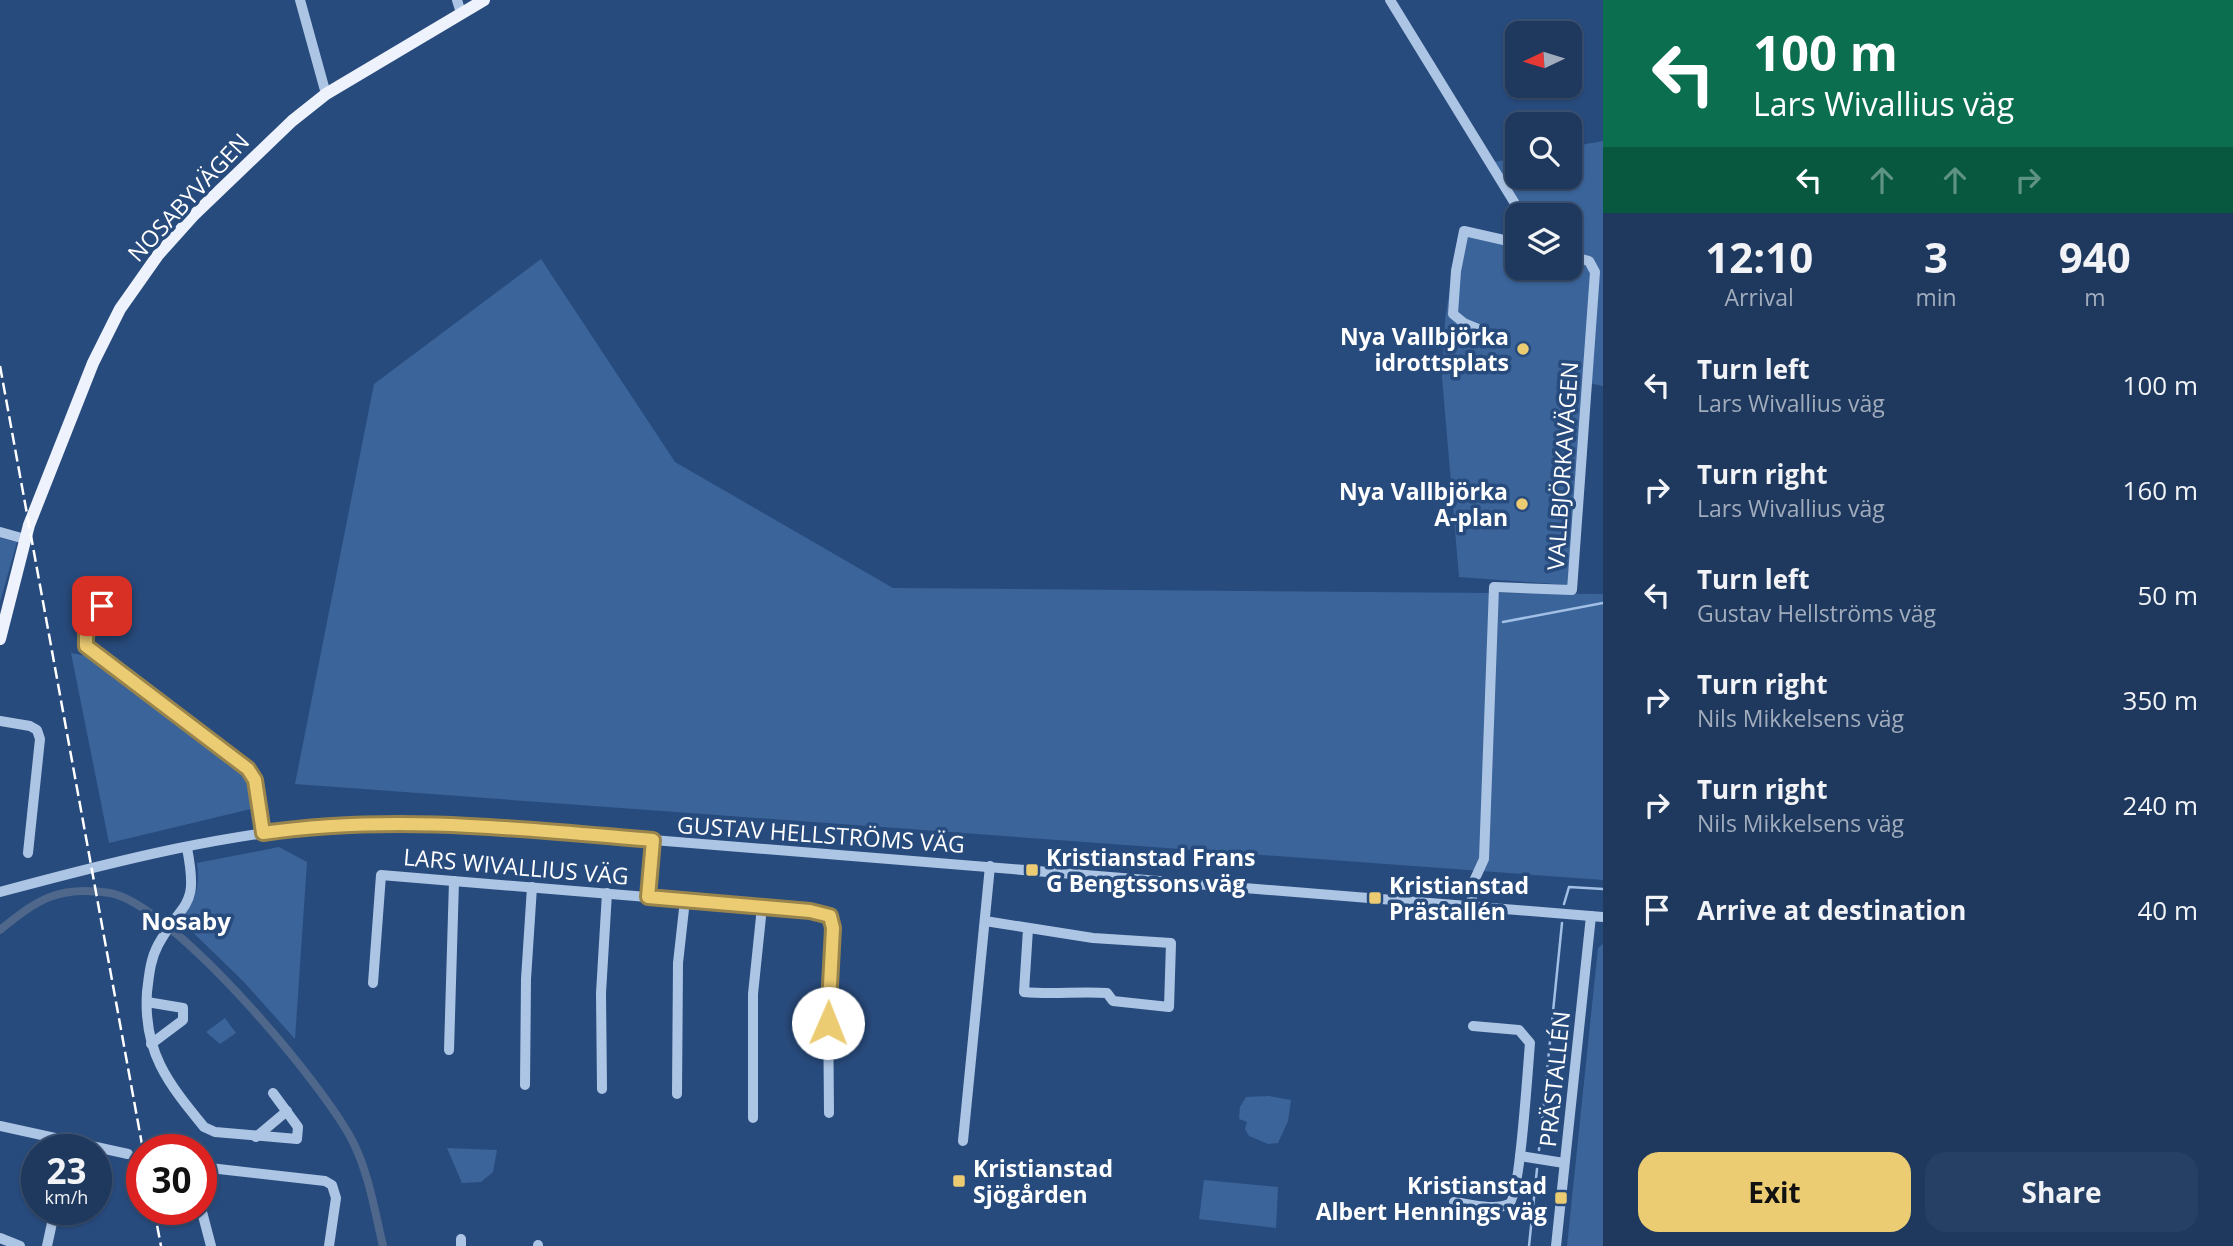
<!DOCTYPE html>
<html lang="en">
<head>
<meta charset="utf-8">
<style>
	body { margin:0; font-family:"Open Sans",sans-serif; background:#263f64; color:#f1f3f6; height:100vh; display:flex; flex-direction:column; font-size:26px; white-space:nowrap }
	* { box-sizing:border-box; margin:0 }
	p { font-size:23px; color:#a1acbc }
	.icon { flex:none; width:38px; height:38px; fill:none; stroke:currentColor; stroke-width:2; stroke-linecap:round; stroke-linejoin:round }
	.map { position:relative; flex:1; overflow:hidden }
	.drawer { display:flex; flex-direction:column; background:#1e385e; width:630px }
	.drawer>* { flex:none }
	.top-card { background:#0b6e4f; color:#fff; overflow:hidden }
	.needle { width:46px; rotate:266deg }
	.controls { position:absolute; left:1505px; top:21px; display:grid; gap:14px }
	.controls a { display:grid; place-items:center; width:77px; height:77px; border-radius:14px; background:#1e385e; box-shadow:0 2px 5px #0004,0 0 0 2px #3c5273; font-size:35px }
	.speed { position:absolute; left:21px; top:1134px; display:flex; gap:14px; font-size:35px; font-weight:700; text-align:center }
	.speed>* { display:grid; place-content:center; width:91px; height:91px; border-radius:50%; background:#1e385e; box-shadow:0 2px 5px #0004,0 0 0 2px #3c5273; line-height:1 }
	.speed small { font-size:18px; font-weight:400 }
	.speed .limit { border:10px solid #d22; background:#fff; color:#111 }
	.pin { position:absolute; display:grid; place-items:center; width:60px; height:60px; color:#fff; margin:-30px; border-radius:14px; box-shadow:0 4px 10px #0006 }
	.me { position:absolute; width:77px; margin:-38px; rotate:1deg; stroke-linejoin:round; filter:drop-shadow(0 0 5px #0008) }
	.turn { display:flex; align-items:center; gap:24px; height:147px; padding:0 35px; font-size:32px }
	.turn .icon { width:91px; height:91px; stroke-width:2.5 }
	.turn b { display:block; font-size:49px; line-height:60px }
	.lanes { display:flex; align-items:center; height:66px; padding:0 35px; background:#0003; justify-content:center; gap:35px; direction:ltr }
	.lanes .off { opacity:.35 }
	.eta { display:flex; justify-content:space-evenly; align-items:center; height:119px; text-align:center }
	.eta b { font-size:42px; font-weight:700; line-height:49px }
	.action { display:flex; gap:14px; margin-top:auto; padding:14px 35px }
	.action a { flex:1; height:80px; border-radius:21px; background:#eccc73; color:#111; font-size:28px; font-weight:700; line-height:80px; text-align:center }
	.action a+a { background:#263f64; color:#f1f3f6 }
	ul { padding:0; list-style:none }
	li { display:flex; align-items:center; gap:21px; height:105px; padding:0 35px }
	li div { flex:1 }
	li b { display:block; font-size:26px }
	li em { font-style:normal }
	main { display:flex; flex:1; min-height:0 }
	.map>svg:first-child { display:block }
</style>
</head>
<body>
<main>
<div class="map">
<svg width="1603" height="1246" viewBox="0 0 1603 1246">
	<rect width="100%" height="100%" fill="#284b7d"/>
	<g fill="#3b649a">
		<polygon points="1603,141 1603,386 1584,382 1568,585 1459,577 1442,377 1445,320 1458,235 1517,248 1517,268 1570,268 1570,215 1525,215 1494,162 1517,158 1517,177 1570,177 1570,147"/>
		<polygon points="541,259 675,462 893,588 1603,594 1603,880 295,784 374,384"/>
		<polygon points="0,538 17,542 0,602"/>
		<polygon points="71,653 92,657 246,772 255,808 109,843"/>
		<path d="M 279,847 L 307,862 L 295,1039 L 243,981 L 180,920 C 196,901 200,887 197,863 Z"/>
		<polygon points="1603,944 1603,1246 1567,1246 1598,948"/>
		<polygon points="225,1018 236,1033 220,1044 206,1032"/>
		<polygon points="1269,1096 1291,1100 1288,1121 1278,1143 1268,1144 1249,1136 1245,1129 1247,1122 1239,1119 1240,1107 1246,1097"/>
		<polygon points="447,1148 497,1150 493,1172 481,1182 462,1183"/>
		<polygon points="1204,1180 1278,1187 1276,1228 1199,1219"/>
	</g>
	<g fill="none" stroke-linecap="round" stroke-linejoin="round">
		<g stroke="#a2bfe5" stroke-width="2.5">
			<polyline points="1503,622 1603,603"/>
			<polyline points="1564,904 1569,887 1603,889"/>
			<polyline points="1539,1150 1562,923"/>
			<polyline points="1529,1246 1537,1169"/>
		</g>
		<path stroke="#4e678b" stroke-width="8" d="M 0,930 C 38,899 59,885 110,893 C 172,904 326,1086 354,1144 C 369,1175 375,1212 383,1246"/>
		<g stroke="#adc5e4" stroke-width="10">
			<polyline points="300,0 326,94"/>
			<polyline points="457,0 461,13"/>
			<polyline points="1390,0 1522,215"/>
			<polyline points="1481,330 1464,323 1453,314 1456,271 1464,231 1517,243"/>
			<polyline points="0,532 25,539"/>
			<polyline points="84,587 102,606 86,635 86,647 248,769 255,780 263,833"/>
			<polyline points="0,721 30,726 37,730 40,739 28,853"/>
			<polyline points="653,840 647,897 810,911 830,916 833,928 828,1000 829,1113"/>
			<path d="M 187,848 C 199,910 184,898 158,945 C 150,960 149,976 147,992 C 143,1052 168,1083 204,1127 L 215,1132 L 297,1139 L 298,1127 L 273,1093"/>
			<path d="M 0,892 C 115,861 233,831 352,824 C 391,822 430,824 469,825 L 1603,917"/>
			<polyline points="1471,906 1474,881 1484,859 1494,587 1572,590 1595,272 1589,261 1570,256"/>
			<path d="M 985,921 L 1093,938 L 1171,943 L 1169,1007 L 1113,1001 L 1107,993 C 1077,991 1054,995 1024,992 L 1028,929"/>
			<polyline points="373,983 381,875 647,897"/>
			<polyline points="147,1002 183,1008 183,1020 151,1044"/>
			<polyline points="449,1050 454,881"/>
			<polyline points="525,1085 526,979 532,887"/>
			<polyline points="602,1089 601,993 607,893"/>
			<polyline points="677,1094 678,963 685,900"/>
			<polyline points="753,1118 753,994 762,907"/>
			<polyline points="0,1126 128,1154"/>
			<polyline points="256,1137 287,1111"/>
			<polyline points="963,1141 990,866"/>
			<polyline points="1520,1156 1564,1163"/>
			<polyline points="201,1167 325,1181 332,1185 336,1198 329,1246"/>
			<path d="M 1454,1202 C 1469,1204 1496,1211 1509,1204 C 1520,1197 1528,1065 1530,1043 L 1519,1030 L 1473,1026"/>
			<polyline points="201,1208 211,1246"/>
			<polyline points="0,1238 20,1246"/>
			<polyline points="47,1246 55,1209"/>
			<polyline points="461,1246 461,1239"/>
			<polyline points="538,1246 538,1245"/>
			<polyline points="1556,1246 1591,916"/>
		</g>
		<polyline stroke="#edf2fc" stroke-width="12" points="0,639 29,525 93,363 120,309 158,255 193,216 292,121 326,94 484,0"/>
		<g stroke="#fff" stroke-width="2.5" stroke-dasharray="12 5" stroke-linecap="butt">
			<polyline points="0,366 143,1150"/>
			<polyline points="154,1209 161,1246"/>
		</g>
	</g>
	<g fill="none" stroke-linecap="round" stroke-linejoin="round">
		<g stroke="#99854b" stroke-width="18">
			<path id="route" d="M 102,606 L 86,635 L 86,646 L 248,769 L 255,780 L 263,833 C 393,814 522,829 653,840 L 648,897 L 810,911 L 830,916 L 833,928 L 828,1023"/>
		</g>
		<use href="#route" stroke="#eccc73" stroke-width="12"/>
	</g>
	<g fill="#eccc73" stroke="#284b7d" stroke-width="2.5">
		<circle cx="1523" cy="349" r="7"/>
		<circle cx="1522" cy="504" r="7"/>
		<rect x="1025" y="863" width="14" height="14" rx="3.5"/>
		<rect x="1368" y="891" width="14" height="14" rx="3.5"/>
		<rect x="952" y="1174" width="14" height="14" rx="3.5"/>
		<rect x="1554" y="1191" width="14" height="14" rx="3.5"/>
	</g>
	<g text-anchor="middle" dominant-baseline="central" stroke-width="7" stroke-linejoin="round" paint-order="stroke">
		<g font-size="23" fill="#fff" stroke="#284b7d">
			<text transform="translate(188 197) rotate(-47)">NOSABYVÄGEN</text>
			<text transform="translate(1562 466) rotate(-86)">VALLBJÖRKAVÄGEN</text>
			<text transform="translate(821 834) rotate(4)">GUSTAV HELLSTRÖMS VÄG</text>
			<text transform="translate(516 866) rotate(5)">LARS WIVALLIUS VÄG</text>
			<text transform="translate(1554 1079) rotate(-84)">PRÄSTALLÉN</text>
		</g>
		<g font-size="23" font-weight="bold" fill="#fff" stroke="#284b7d" text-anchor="end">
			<text x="1509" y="336">Nya Vallbjörka<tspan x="1509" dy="26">idrottsplats</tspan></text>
			<text x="1508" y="491">Nya Vallbjörka<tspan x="1508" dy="26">A-plan</tspan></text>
			<text x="1046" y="857" text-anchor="start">Kristianstad Frans<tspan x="1046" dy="26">G Bengtssons väg</tspan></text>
			<text x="1389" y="885" text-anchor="start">Kristianstad<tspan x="1389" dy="26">Prästallén</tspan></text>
			<text x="973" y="1168" text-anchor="start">Kristianstad<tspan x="973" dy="26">Sjögården</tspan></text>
			<text x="1547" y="1185">Kristianstad<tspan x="1547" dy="26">Albert Hennings väg</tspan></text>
		</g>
		<g font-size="24" font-weight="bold" fill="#fff" stroke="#284b7d">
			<text x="186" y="920">Nosaby</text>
		</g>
	</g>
</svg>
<div class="controls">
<a><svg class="needle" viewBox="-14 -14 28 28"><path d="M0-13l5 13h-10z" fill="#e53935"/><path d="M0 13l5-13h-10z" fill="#a1acbc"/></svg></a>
<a><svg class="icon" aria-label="search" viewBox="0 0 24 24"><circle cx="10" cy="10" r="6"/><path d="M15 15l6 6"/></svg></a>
<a><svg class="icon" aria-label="layers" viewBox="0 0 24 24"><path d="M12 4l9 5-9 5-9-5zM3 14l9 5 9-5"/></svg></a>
</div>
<div class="speed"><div>23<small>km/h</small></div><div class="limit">30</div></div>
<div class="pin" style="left:102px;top:606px;background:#d93025"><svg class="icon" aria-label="arrive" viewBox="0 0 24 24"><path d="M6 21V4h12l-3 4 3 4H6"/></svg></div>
<svg class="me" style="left:828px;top:1023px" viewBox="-20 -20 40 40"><circle r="19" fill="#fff"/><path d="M0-13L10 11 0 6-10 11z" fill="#eccc73"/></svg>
</div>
<section class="drawer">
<div class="top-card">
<div class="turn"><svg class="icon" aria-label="left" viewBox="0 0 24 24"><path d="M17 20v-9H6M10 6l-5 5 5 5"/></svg><div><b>100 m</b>Lars Wivallius väg</div></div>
<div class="lanes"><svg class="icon" aria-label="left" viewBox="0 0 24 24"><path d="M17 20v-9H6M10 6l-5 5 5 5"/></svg><svg class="icon off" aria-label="ahead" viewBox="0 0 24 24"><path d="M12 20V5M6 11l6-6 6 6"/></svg><svg class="icon off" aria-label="ahead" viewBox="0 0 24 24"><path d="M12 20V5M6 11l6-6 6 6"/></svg><svg class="icon off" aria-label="right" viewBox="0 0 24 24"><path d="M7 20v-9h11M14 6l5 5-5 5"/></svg></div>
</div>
<div class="eta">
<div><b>12:10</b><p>Arrival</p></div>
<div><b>3</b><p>min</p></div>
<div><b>940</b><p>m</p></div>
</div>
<ul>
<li><svg class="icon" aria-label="left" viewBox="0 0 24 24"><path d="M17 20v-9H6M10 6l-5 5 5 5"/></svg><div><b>Turn left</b><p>Lars Wivallius väg</p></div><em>100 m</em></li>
<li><svg class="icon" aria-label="right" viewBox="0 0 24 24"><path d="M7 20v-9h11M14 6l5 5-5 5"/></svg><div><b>Turn right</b><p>Lars Wivallius väg</p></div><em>160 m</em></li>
<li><svg class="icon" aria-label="left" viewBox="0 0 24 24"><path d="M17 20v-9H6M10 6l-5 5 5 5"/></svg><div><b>Turn left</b><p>Gustav Hellströms väg</p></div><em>50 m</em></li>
<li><svg class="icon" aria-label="right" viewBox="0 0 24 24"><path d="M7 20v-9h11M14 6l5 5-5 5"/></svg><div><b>Turn right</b><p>Nils Mikkelsens väg</p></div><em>350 m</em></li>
<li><svg class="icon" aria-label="right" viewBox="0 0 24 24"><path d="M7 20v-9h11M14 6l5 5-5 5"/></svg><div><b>Turn right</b><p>Nils Mikkelsens väg</p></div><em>240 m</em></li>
<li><svg class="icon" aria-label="arrive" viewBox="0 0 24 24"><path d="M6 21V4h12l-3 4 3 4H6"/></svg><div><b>Arrive at destination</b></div><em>40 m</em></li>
</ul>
<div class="action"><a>Exit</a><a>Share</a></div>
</section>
</main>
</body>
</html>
